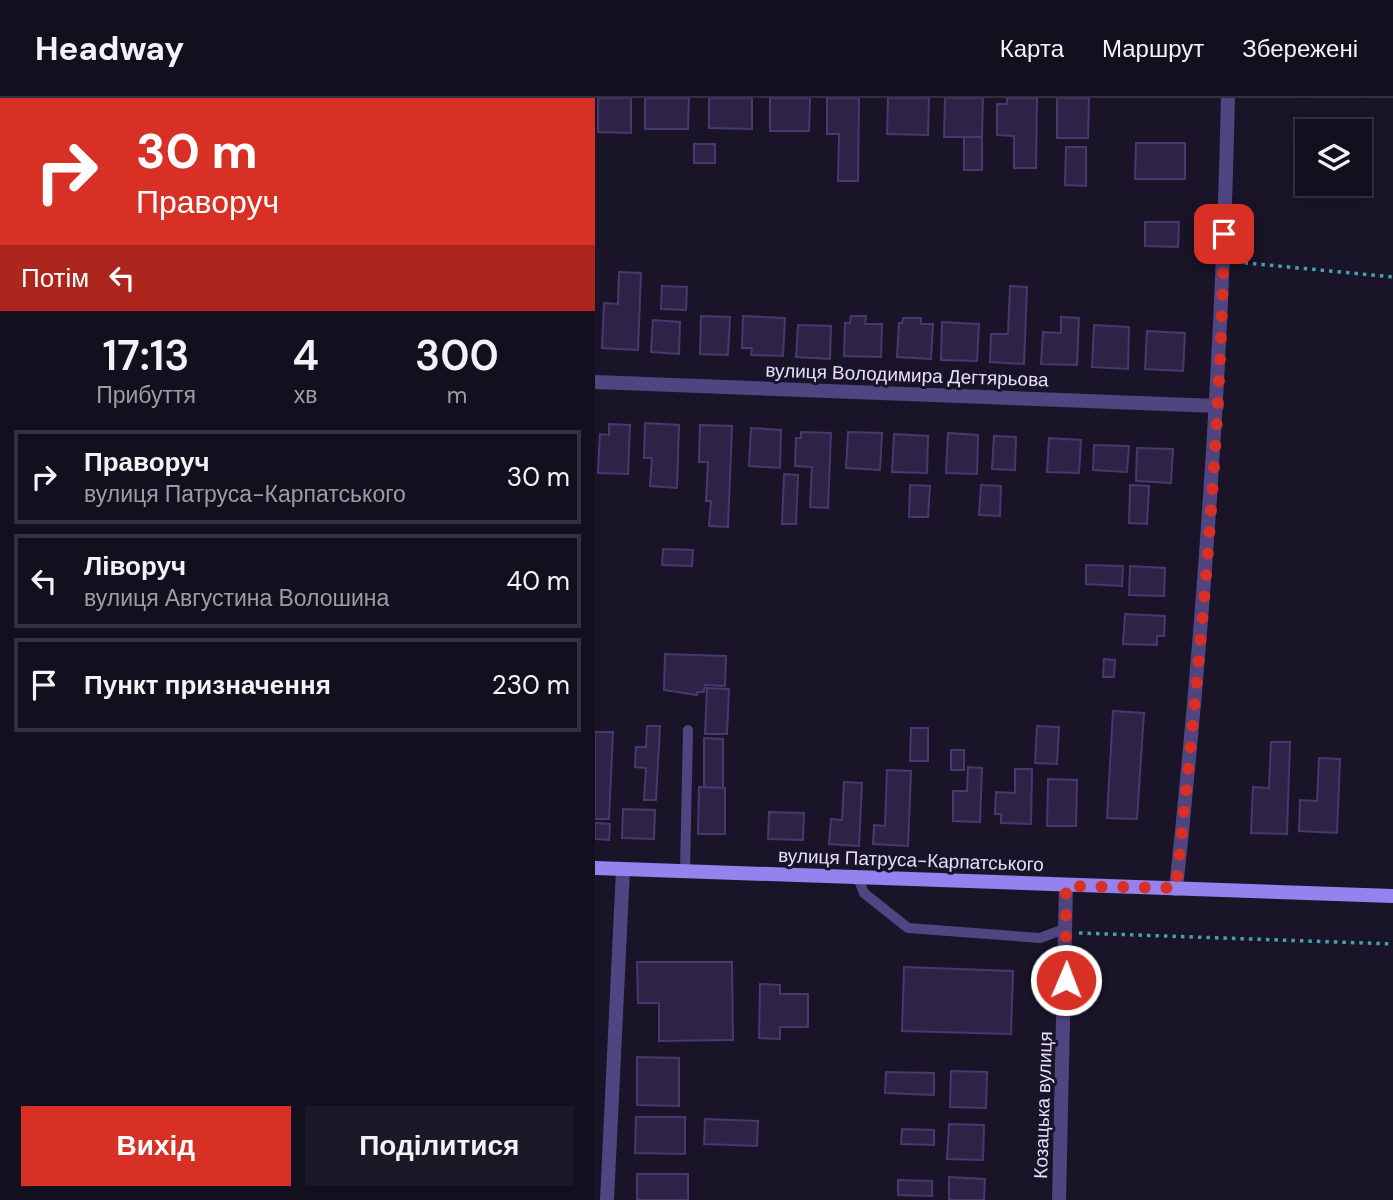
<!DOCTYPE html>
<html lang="uk">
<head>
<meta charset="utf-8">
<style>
	body { margin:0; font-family:"DM Sans",sans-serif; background:#1d1827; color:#f1f3f6; height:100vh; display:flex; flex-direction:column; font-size:26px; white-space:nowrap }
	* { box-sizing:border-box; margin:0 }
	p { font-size:23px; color:#9d9ca4 }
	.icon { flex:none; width:38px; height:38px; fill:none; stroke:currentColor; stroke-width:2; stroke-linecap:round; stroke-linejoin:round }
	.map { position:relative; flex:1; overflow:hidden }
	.panel { display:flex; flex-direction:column; background:#140f1e; width:595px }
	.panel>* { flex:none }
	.hud { background:#d93025; color:#fff; overflow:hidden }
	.fabs { position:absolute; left:700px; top:21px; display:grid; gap:14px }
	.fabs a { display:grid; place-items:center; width:77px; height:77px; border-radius:0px; background:#140f1e; box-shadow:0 7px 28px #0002,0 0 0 2px #332f3c; font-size:35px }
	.pin { position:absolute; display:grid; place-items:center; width:60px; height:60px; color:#fff; margin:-30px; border-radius:14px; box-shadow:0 4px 10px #0006 }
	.me { position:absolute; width:77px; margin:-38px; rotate:1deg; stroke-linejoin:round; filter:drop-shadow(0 0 5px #0008) }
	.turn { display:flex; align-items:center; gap:24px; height:147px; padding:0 21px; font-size:32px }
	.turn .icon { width:91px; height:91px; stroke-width:2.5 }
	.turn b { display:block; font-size:49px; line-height:60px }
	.then { display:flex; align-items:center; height:66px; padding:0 21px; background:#0003; gap:14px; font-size:26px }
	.eta { display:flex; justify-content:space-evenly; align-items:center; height:119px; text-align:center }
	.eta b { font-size:42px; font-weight:600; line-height:49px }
	.action { display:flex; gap:14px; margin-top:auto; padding:14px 21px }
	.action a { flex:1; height:80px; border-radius:0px; background:#d93025; color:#fff; font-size:28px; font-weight:600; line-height:80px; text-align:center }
	.action a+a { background:#1d1827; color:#f1f3f6 }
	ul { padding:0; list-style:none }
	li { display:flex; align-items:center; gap:21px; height:94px; margin:0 14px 10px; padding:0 7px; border:4px solid #332f3c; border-radius:0px }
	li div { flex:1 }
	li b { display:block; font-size:26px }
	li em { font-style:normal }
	header { display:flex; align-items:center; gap:42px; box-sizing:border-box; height:98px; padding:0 35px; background:#140f1e; border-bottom:2px solid #332f3c }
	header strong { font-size:33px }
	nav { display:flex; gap:38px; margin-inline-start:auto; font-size:24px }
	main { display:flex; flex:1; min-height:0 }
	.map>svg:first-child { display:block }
</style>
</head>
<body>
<header>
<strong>Headway</strong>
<nav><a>Карта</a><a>Маршрут</a><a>Збережені</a></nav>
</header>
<main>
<section class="panel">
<div class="hud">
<div class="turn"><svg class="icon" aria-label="right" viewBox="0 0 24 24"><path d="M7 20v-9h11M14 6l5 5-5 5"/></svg><div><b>30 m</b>Праворуч</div></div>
<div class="then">Потім<svg class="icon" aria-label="left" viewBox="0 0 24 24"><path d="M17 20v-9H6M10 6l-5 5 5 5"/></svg></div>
</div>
<div class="eta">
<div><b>17:13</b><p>Прибуття</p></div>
<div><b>4</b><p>хв</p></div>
<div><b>300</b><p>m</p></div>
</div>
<ul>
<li><svg class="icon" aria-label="right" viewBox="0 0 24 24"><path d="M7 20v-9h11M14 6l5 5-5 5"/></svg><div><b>Праворуч</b><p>вулиця Патруса-Карпатського</p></div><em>30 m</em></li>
<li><svg class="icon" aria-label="left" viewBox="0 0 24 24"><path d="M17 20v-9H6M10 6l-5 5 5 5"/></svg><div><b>Ліворуч</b><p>вулиця Августина Волошина</p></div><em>40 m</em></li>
<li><svg class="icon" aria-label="arrive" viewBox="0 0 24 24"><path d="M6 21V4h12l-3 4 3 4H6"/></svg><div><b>Пункт призначення</b></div><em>230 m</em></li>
</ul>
<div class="action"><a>Вихід</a><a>Поділитися</a></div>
</section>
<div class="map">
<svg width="798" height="1102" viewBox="0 0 798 1102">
	<rect width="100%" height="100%" fill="#1a1428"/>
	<g fill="#2f2247" stroke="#4b3770" stroke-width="2">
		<polygon points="3,0 36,0 36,35 3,34"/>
		<polygon points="50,0 94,0 93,31 50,31"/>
		<polygon points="114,0 157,0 157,31 114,30"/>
		<polygon points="175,0 215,0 214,33 175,33"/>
		<polygon points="232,0 264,0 263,83 243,83 244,36 232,36"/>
		<polygon points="293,0 334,0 333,37 292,36"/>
		<polygon points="350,0 388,0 387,39 349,39"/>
		<polygon points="412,0 442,0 441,70 419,70 419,38 402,37 402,6 412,6"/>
		<polygon points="462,0 494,0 493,40 462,40"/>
		<rect x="369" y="39" width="18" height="33"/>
		<polygon points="541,45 590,45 590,81 540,81"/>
		<rect x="99" y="46" width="21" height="19"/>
		<polygon points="471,49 491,49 491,88 470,87"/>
		<polygon points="550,124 584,124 583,149 550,148"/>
		<polygon points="24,174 46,175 43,252 7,250 9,205 23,206"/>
		<polygon points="67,188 92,189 91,212 66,211"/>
		<polygon points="415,188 432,189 429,266 395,264 396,236 413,236"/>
		<polygon points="106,218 135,219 133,257 105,256"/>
		<polygon points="148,218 190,220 188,258 156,257 157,250 147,250"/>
		<polygon points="256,218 271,218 270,226 287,226 286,259 249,258 250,225 255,225"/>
		<polygon points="466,219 484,220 482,267 446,266 448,234 466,235"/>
		<polygon points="308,220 326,220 326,226 338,226 336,261 302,259 304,225 307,225"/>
		<polygon points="58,222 85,224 84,256 56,254"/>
		<polygon points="347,224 384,226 382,263 346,262"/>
		<polygon points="203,227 236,228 235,261 201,259"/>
		<polygon points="499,227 534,229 533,271 497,269"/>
		<polygon points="552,233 590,235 588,273 550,271"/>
		<polygon points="50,325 84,327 82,390 55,388 57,360 49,360"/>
		<polygon points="14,326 35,327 33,376 3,375 5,336 14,337"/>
		<polygon points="105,327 137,328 133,429 114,428 116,403 111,403 113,364 104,364"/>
		<polygon points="156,330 186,332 185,370 154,368"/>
		<polygon points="206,334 236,335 233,410 215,409 217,369 200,368 201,340 206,340"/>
		<polygon points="253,334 287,335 285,372 251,370"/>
		<polygon points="353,335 383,337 382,376 351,375"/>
		<polygon points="299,336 333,338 332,375 297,374"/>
		<polygon points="399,338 421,339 420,372 397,371"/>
		<polygon points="454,340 486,342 484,375 452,374"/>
		<polygon points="499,347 534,348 532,374 498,372"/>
		<polygon points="542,350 578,351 576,385 541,383"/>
		<polygon points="189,376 203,377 201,426 187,426"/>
		<polygon points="315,387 335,388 333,419 314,419"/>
		<polygon points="386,387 406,388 405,418 384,417"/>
		<polygon points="535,387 554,388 552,426 534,425"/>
		<polygon points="68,451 98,452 97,468 67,467"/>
		<polygon points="491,467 528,468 527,488 491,486"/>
		<polygon points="535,468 570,470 569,498 534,497"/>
		<polygon points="530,516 570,518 569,538 562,538 562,547 528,546"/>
		<polygon points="70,556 131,558 130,588 110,587 109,594 102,594 102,597 69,592"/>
		<polygon points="509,561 520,562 519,579 508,579"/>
		<polygon points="112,590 134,591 132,636 110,636"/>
		<polygon points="518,613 549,615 542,721 512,720"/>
		<polygon points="52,628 65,628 61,702 49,702 51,670 40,669 41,649 51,649"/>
		<polygon points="442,628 464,629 462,666 440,665"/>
		<polygon points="316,630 333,630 333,663 315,663"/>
		<polygon points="0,634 18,634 14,721 0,721"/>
		<polygon points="109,640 128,641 128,690 109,689"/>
		<polygon points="676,644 695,644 692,736 656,735 658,689 674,690"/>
		<rect x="356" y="652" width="13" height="20"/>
		<polygon points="724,660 745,661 742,735 704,733 705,702 722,703"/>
		<polygon points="373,669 387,670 385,724 358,723 358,693 372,693"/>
		<polygon points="420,671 437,671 436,726 406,725 406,716 400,716 401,694 420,695"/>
		<polygon points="292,672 316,673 313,748 278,746 279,727 290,728"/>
		<polygon points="453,681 482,682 481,728 452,728"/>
		<polygon points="249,684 267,685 264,748 234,746 236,721 247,722"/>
		<polygon points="104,689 130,690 130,736 103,736"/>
		<polygon points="28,711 60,712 59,741 27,740"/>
		<polygon points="174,714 209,715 208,742 173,741"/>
		<polygon points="0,725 15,726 14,742 0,741"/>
		<polygon points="42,864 137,864 138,942 64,943 64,905 43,905"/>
		<polygon points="309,869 418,873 416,936 307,933"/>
		<polygon points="165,886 185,887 185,896 213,896 213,929 185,929 185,941 164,940"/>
		<polygon points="42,959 84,960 84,1008 42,1007"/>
		<polygon points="356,973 392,974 391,1010 355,1009"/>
		<polygon points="291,974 339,975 339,997 290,995"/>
		<polygon points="41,1019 90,1019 90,1056 40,1055"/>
		<polygon points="110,1021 163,1023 162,1048 109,1046"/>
		<polygon points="354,1026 389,1027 388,1062 352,1061"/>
		<polygon points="307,1031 339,1032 339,1047 306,1046"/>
		<rect x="42" y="1076" width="51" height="26"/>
		<polygon points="354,1079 390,1081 389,1102 354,1102"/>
		<polygon points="303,1082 337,1083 337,1098 303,1097"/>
	</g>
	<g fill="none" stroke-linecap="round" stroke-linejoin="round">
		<g stroke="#41a4ad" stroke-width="3.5" stroke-dasharray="3.5 5" stroke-linecap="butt">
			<polyline points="641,164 798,179"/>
			<polyline points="484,835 798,846"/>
		</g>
		<g stroke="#504581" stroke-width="10">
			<polyline points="90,773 93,632"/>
			<polyline points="263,780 269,795 313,830 445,840 472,830"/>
		</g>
		<g stroke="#504581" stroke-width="14">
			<polyline points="0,284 622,308"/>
			<polyline points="12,1102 28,771"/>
			<polyline points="464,1102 471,788"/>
		</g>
		<path stroke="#504581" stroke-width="14" d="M 581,791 C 609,527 627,264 633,0"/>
		<polyline stroke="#9582ef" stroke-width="14" points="0,770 798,798"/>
	</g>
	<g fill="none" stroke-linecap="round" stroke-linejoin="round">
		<path stroke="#d93025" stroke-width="12" stroke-dasharray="0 21.6" d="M 471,882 L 471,788 L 581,790 C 604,573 625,355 629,136"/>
	</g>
	<g text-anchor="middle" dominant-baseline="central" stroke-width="6" stroke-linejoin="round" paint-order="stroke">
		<g font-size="19" fill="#e6dffb" stroke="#1a1428">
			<text transform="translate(312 277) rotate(2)">вулиця Володимира Дегтярьова</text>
			<text transform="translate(316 762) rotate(2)">вулиця Патруса-Карпатського</text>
			<text transform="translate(448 1007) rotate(-88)">Козацька вулиця</text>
		</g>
	</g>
</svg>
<div class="fabs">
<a><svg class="icon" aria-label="layers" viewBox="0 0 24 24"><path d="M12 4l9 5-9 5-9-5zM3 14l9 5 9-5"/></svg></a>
</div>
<div class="pin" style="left:629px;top:136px;background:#d93025"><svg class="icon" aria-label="arrive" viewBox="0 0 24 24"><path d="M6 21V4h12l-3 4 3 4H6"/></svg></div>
<svg class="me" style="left:471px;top:882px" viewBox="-20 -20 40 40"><circle r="17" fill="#d93025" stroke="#fff" stroke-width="3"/><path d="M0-11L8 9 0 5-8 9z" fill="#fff"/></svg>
</div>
</main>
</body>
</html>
